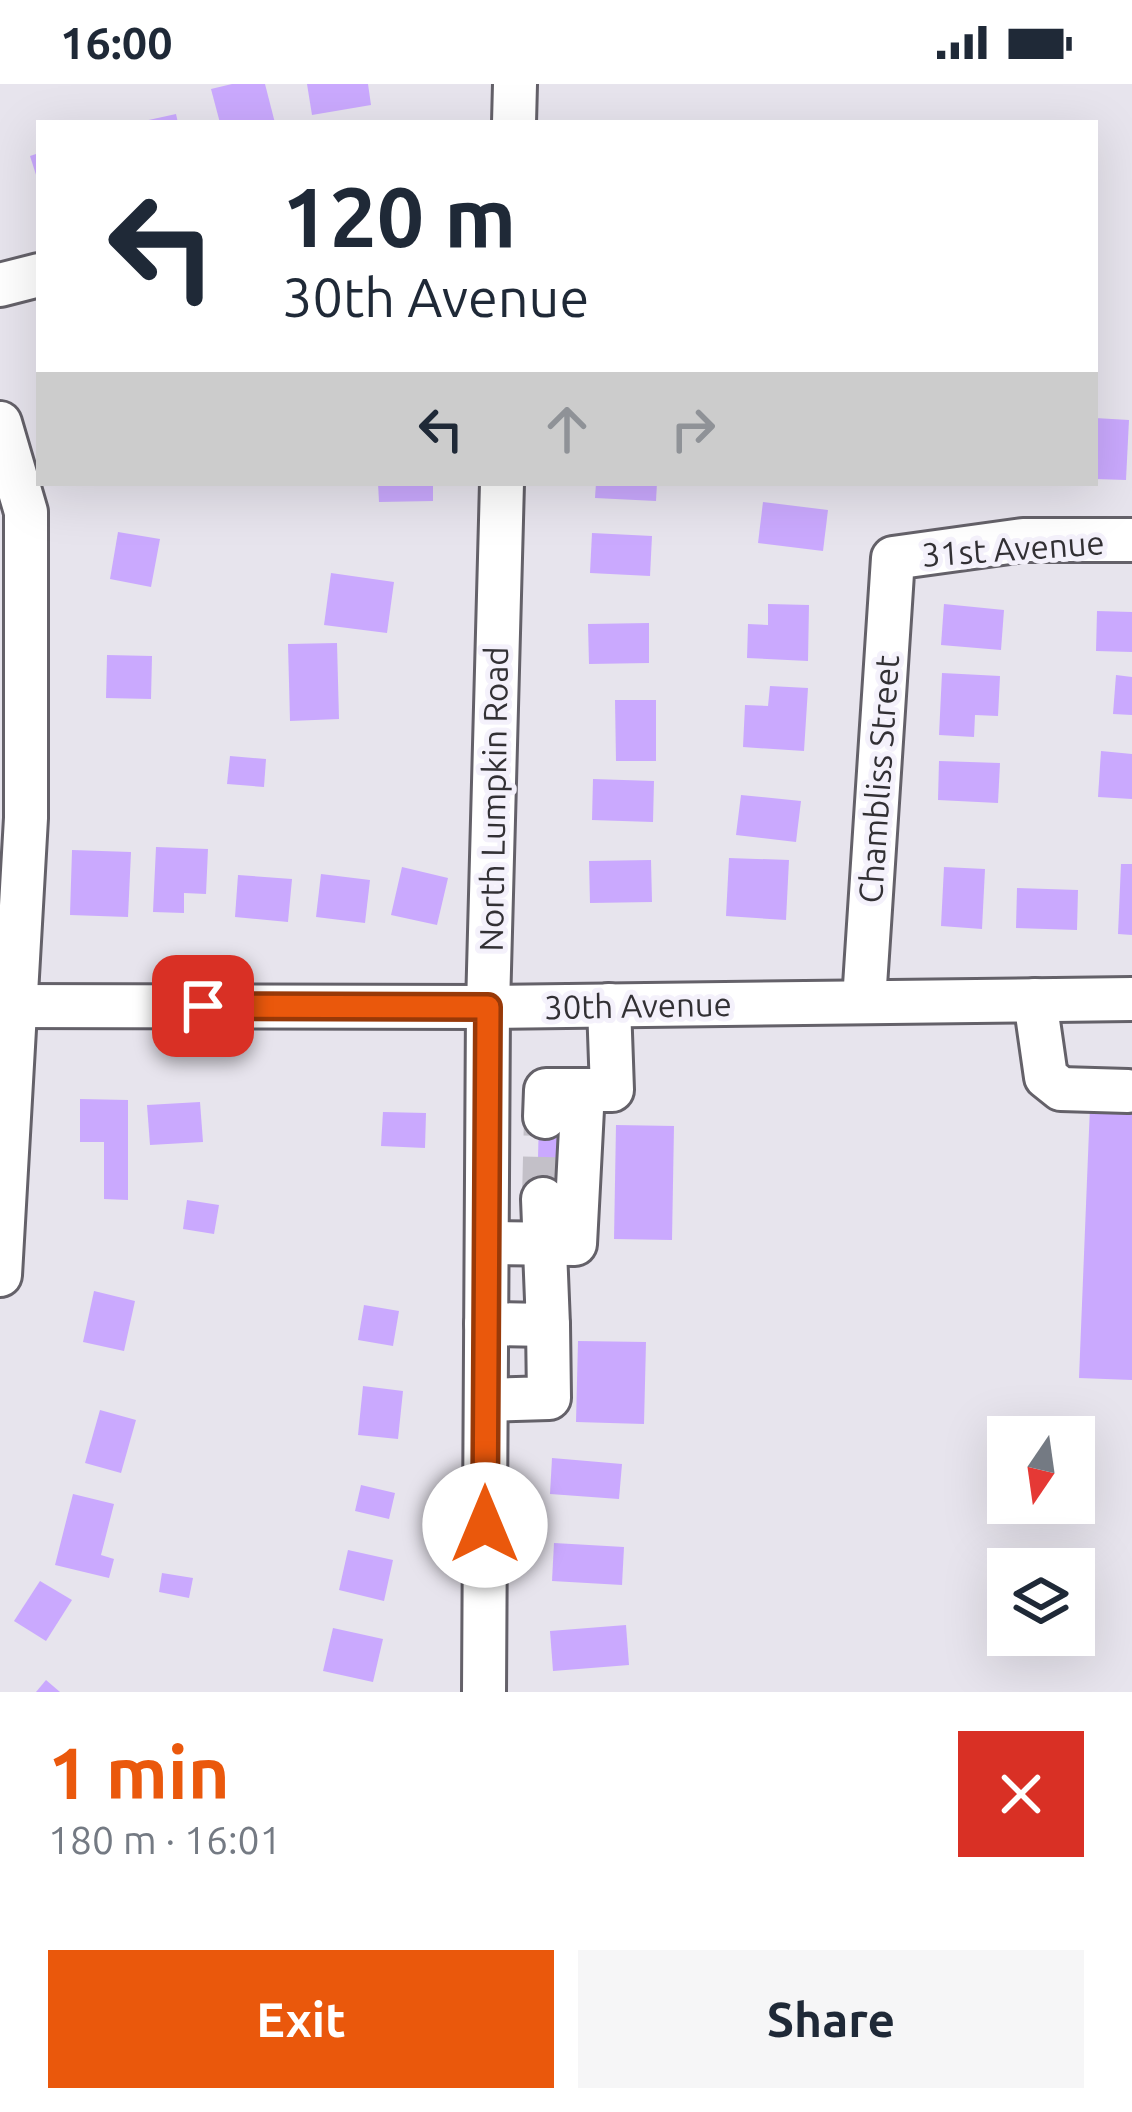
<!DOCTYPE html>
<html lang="en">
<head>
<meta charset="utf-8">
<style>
	body { margin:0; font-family:Ubuntu,sans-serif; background:#f6f6f7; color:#1f2937; height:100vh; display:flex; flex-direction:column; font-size:45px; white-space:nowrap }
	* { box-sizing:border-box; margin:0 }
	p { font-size:39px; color:#747a83 }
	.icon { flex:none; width:66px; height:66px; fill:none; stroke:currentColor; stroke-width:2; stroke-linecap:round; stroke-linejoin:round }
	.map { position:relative; height:1608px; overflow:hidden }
	.drawer { display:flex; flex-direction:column; background:#fff; flex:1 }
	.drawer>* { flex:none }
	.hud { position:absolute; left:36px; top:36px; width:1062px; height:366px; border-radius:0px; box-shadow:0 12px 48px #0002; background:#fff; color:#1f2937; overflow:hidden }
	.needle { width:78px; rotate:193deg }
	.controls { position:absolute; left:987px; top:1332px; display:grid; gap:24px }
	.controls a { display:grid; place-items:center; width:108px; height:108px; border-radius:0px; background:#fff; box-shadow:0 12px 48px #0002; font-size:60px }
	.pin { position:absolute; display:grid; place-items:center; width:102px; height:102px; color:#fff; margin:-51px; border-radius:24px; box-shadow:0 6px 18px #0006 }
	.me { position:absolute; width:132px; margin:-66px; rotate:0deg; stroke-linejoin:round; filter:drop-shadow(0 0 9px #0008) }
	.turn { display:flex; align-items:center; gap:42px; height:252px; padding:0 48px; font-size:54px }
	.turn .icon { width:156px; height:156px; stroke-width:2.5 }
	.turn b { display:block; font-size:84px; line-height:102px }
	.lanes { display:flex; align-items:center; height:114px; padding:0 48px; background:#0003; justify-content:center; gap:60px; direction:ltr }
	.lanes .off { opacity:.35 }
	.round { display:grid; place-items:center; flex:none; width:126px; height:126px; border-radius:0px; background:#f6f6f7 }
	.summary { display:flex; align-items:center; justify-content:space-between; height:204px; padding:0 48px }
	h1 { font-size:72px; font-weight:600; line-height:90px; color:#ea580c }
	.action { display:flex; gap:24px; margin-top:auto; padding:24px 48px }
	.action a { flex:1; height:138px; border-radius:0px; background:#ea580c; color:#fff; font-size:48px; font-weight:600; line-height:138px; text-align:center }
	.action a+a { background:#f6f6f7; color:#1f2937 }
	.status { display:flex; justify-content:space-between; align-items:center; height:84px; padding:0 60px; background:#fff; direction:ltr }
	.status svg { height:33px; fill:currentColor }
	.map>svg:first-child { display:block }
</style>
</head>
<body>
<div class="status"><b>16:00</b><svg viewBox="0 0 49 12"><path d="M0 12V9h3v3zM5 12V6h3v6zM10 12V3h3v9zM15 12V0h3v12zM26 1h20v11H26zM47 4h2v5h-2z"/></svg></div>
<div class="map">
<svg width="1132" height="1608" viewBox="0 0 1132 1608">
	<rect width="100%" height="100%" fill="#e7e4ed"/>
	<g fill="#caa9fe">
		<polygon points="232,0 265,0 275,39 220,39 211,5"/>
		<polygon points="307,0 368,0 371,21 312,31"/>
		<polygon points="176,30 178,39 144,39 144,37"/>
		<polygon points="39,69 39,97 38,97 30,72"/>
		<polygon points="1095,334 1129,336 1126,396 1095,395"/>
		<polygon points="378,399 433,399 433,417 379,418"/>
		<polygon points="596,399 657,399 656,417 595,414"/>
		<polygon points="763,418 828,426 823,467 758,459"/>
		<polygon points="118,448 160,455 151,503 110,495"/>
		<polygon points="592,449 652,452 650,492 590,489"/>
		<polygon points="331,489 394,498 387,549 324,541"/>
		<polygon points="768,520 809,521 808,577 747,574 748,540 768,541"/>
		<polygon points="944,520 1004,526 1001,566 941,561"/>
		<polygon points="1097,527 1132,528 1132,568 1096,567"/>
		<polygon points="649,539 649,579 589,580 588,540"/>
		<polygon points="337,559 339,635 290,637 288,560"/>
		<polygon points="107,571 152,572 151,615 106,614"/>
		<polygon points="942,589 1000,592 998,632 975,631 974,653 939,651"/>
		<polygon points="1116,591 1132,593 1132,631 1113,630"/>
		<polygon points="770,602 808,604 804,667 743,663 745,621 768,622"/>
		<polygon points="615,616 656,616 656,677 616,677"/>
		<polygon points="1101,667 1132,670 1132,715 1098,713"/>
		<polygon points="230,672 266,675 264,703 227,700"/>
		<polygon points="939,677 1000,679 998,719 938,716"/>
		<polygon points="593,695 654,697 653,738 592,736"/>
		<polygon points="741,711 801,717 796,758 736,751"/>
		<polygon points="156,763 208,765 206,810 184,809 184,829 153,828"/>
		<polygon points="72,766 131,768 128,833 70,831"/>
		<polygon points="729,774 789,776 786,836 726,832"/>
		<polygon points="651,776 652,818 590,819 589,777"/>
		<polygon points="1121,780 1132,780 1132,851 1118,850"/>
		<polygon points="402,783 448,794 437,841 391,831"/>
		<polygon points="944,783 985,785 982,845 941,842"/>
		<polygon points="321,790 370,796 365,839 316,833"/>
		<polygon points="238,791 292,795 288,838 235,833"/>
		<polygon points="1017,804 1078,806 1077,846 1016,844"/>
		<polygon points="80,1015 128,1016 128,1116 104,1115 104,1058 80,1058"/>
		<polygon points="200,1018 203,1058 150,1061 147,1021"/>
		<polygon points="1090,1022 1132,1024 1132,1296 1079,1294"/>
		<polygon points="383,1028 426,1029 425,1064 381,1062"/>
		<polygon points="539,1033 575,1034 572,1116 537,1115"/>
		<polygon points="616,1041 674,1042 672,1156 614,1155"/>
		<polygon points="187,1116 219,1121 214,1150 183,1145"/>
		<polygon points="94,1207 135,1217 124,1267 83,1258"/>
		<polygon points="364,1221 399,1227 393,1262 358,1256"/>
		<polygon points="578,1257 646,1258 644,1340 576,1338"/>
		<polygon points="363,1302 403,1307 398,1355 358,1351"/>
		<polygon points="100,1326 136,1336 121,1389 85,1379"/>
		<polygon points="552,1374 622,1380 619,1415 550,1410"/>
		<polygon points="361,1401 395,1409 389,1435 355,1427"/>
		<polygon points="73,1410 114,1420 101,1471 114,1475 109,1494 55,1481"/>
		<polygon points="554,1459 624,1463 622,1501 552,1497"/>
		<polygon points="348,1466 393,1476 384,1517 339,1506"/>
		<polygon points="162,1489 193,1494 189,1514 159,1508"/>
		<polygon points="40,1497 72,1516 46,1557 14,1537"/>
		<polygon points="626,1541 629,1581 553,1587 550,1547"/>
		<polygon points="333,1544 383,1555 373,1598 323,1587"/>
		<polygon points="46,1596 60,1608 36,1608"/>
	</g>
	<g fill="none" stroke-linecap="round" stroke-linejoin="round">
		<polyline stroke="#c3c0c8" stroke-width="42" stroke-dasharray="42 21" stroke-linecap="butt" points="543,1115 545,1033"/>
		<g stroke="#646169" stroke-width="48">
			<g id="minor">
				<polyline points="514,39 515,0"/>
				<polyline points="0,201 39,191"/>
				<polyline points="0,339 26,428 26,734 0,1191"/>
				<polyline points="1035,916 1046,993 1061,1005 1128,1007"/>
				<polyline points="864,917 893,474 1023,456 1132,456"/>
				<polyline points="0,922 488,923 1132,915"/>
				<polyline points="545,1033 546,1006 583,1006"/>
				<polyline points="487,1159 575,1160 583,1006 612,1006 609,921"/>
				<polyline points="486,1240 548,1241 543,1115"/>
				<polyline points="486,1316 549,1314 548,1241"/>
				<polyline points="484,1608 488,923 502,399"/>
			</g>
		</g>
		<use href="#minor" stroke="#fff" stroke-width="42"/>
	</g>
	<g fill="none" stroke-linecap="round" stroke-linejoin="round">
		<g stroke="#983908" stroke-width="30">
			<polyline id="route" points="203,922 488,923 485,1441"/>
		</g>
		<use href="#route" stroke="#ea580c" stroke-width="21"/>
	</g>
	<g text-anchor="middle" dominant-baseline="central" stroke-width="10" stroke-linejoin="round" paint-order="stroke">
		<g font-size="33" fill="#323034" stroke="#f4f1fb">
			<text transform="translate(1013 464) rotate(-4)">31st Avenue</text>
			<text transform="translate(878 695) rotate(-86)">Chambliss Street</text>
			<text transform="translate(493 715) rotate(-89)">North Lumpkin Road</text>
			<text transform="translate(638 921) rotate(-1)">30th Avenue</text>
		</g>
	</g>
</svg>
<div class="controls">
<a><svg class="needle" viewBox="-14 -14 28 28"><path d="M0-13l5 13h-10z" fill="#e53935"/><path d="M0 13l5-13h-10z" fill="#747a83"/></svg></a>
<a><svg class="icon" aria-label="layers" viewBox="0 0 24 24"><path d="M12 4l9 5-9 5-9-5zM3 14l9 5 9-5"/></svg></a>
</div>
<div class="pin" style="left:203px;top:922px;background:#d93025"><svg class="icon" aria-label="arrive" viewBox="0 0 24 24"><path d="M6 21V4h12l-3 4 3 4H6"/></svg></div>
<svg class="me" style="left:485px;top:1441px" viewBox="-20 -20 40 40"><circle r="19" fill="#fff"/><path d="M0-13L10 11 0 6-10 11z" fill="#ea580c"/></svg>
<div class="hud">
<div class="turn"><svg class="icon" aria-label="left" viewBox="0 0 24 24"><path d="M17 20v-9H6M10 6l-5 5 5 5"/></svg><div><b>120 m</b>30th Avenue</div></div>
<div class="lanes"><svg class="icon" aria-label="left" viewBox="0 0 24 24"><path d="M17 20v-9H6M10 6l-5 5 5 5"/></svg><svg class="icon off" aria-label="ahead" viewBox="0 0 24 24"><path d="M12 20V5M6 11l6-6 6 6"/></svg><svg class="icon off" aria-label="right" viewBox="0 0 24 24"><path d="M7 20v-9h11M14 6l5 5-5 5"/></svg></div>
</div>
</div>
<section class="drawer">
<div class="summary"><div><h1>1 min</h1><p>180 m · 16:01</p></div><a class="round" style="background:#d93025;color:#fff"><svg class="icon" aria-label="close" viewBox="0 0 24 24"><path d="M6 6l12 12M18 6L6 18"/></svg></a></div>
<div class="action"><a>Exit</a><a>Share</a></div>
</section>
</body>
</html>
